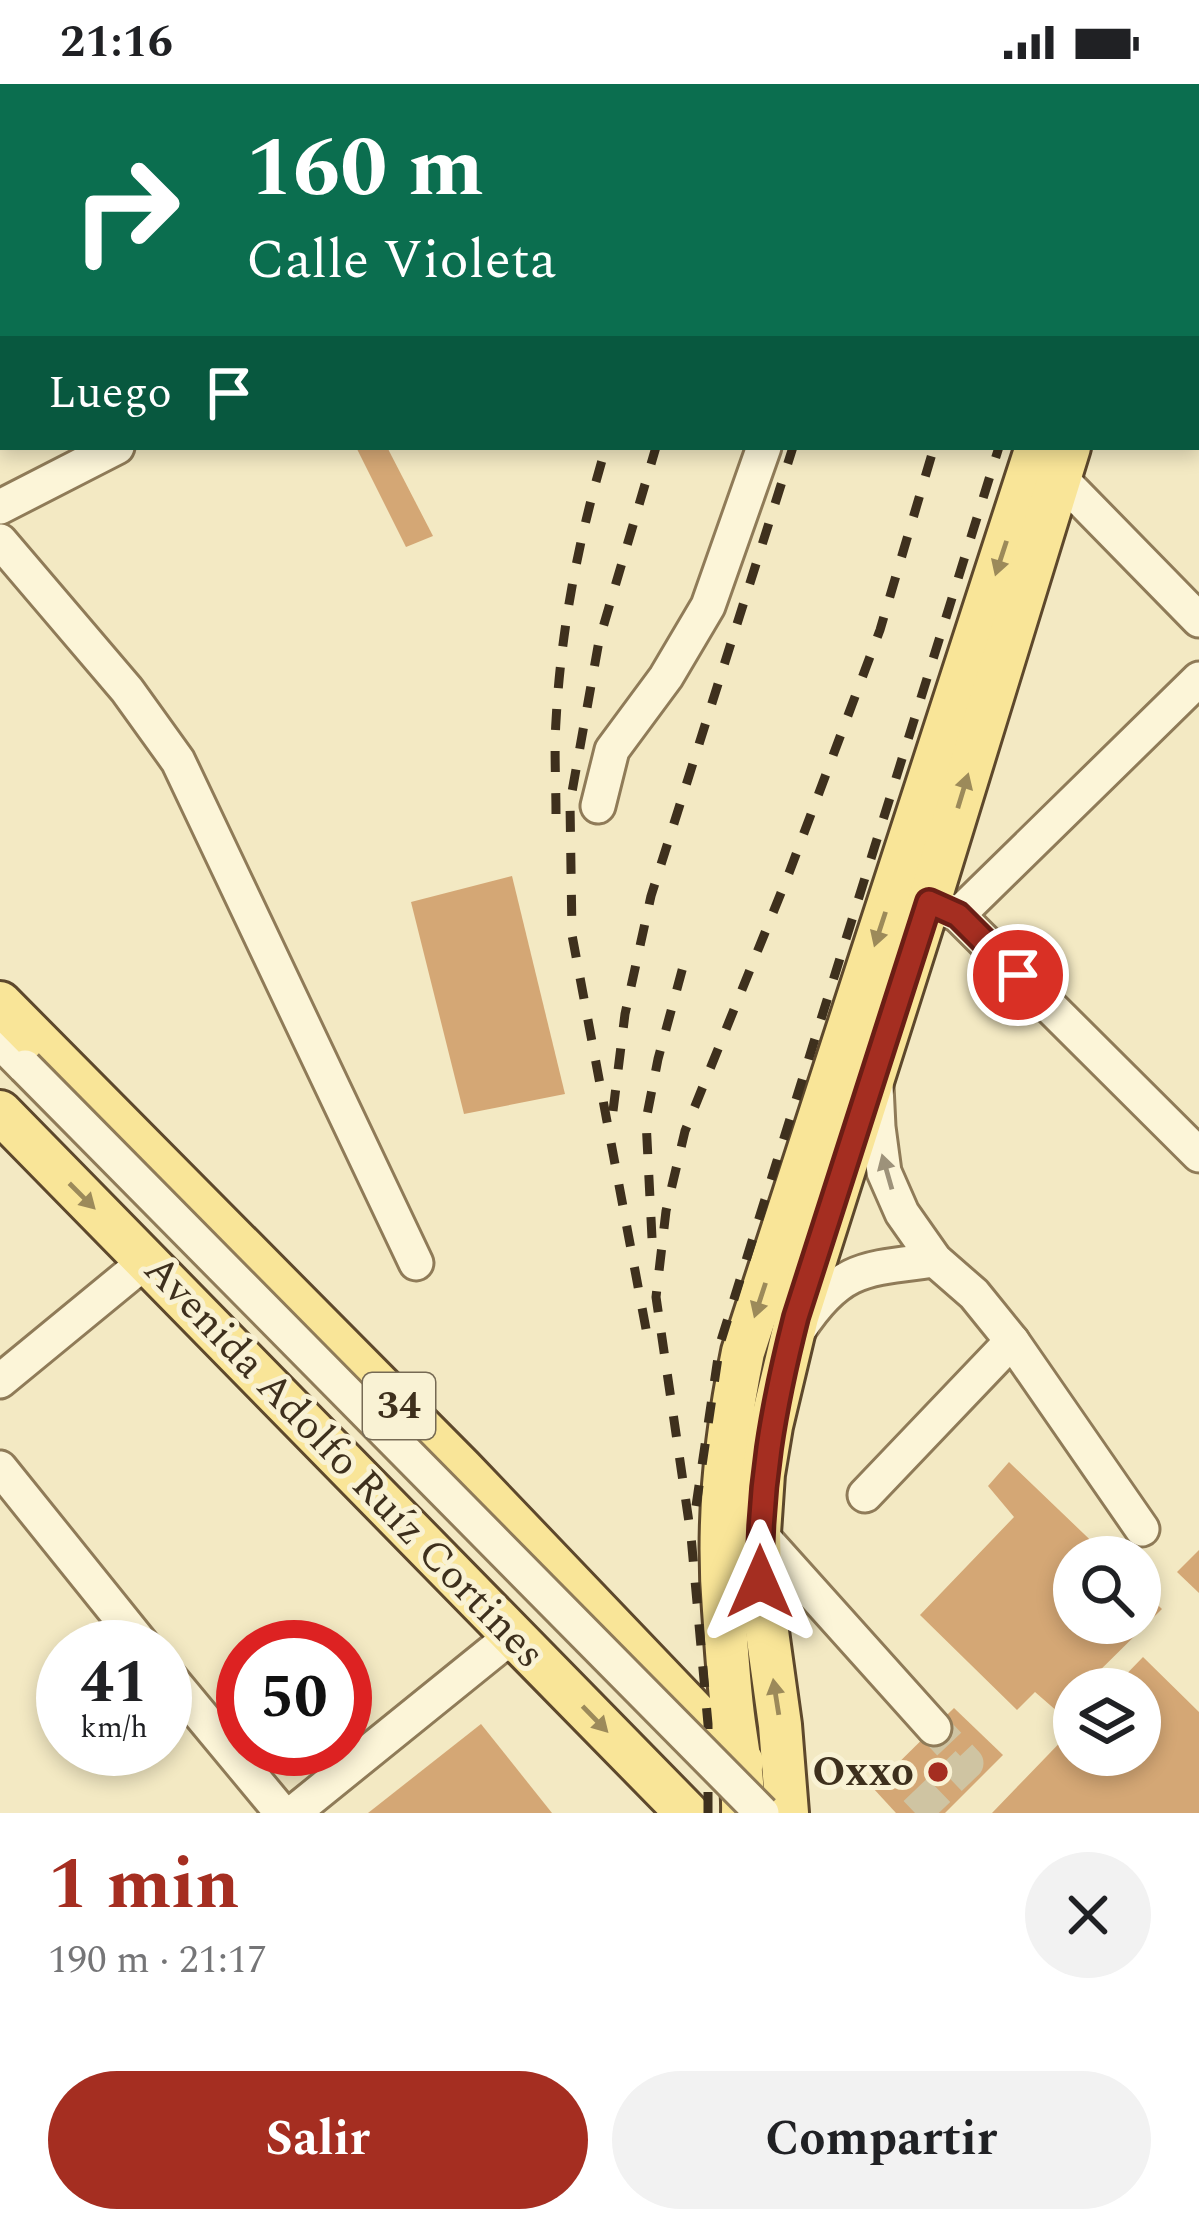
<!DOCTYPE html>
<html lang="es">
<head>
<meta charset="utf-8">
<style>
	body { margin:0; font-family:Spectral,serif; background:#f2f2f2; color:#202124; height:100vh; display:flex; flex-direction:column; font-size:45px; white-space:nowrap }
	* { box-sizing:border-box; margin:0 }
	p { font-size:39px; color:#757577 }
	.icon { flex:none; width:66px; height:66px; fill:none; stroke:currentColor; stroke-width:2; stroke-linecap:round; stroke-linejoin:round }
	.map { position:relative; height:1729px; overflow:hidden }
	.panel { display:flex; flex-direction:column; background:#fff; flex:1 }
	.panel>* { flex:none }
	.guide { position:absolute; left:0px; top:0px; width:1200px; height:366px; box-shadow:0 6px 18px #0003; background:#0b6e4f; color:#fff; overflow:hidden }
	.controls { position:absolute; left:1053px; top:1452px; display:grid; gap:24px }
	.controls a { display:grid; place-items:center; width:108px; height:108px; border-radius:50%; background:#fff; box-shadow:0 6px 18px #0003; font-size:60px }
	.speed { position:absolute; left:36px; top:1536px; display:flex; gap:24px; font-size:60px; font-weight:700; text-align:center }
	.speed>* { display:grid; place-content:center; width:156px; height:156px; border-radius:50%; background:#fff; box-shadow:0 6px 18px #0003; line-height:1 }
	.speed small { font-size:30px; font-weight:400 }
	.speed .limit { border:18px solid #d22; background:#fff; color:#111 }
	.pin { position:absolute; display:grid; place-items:center; width:102px; height:102px; color:#fff; margin:-51px; border:6px solid #fff; border-radius:50%; box-shadow:0 3px 12px #0007 }
	.me { position:absolute; width:132px; margin:-66px; rotate:0deg; stroke-linejoin:round; filter:drop-shadow(0 0 9px #0008) }
	.turn { display:flex; align-items:center; gap:42px; height:252px; padding:0 48px; font-size:54px }
	.turn .icon { width:156px; height:156px; stroke-width:2.5 }
	.turn b { display:block; font-size:84px; line-height:102px }
	.then { display:flex; align-items:center; height:114px; padding:0 48px; background:#0003; gap:24px; font-size:45px }
	.round { display:grid; place-items:center; flex:none; width:126px; height:126px; border-radius:63px; background:#f2f2f2 }
	.summary { display:flex; align-items:center; justify-content:space-between; height:204px; padding:0 48px }
	h1 { font-size:72px; font-weight:700; line-height:90px; color:#a52e21 }
	.action { display:flex; gap:24px; margin-top:auto; padding:24px 48px }
	.action a { flex:1; height:138px; border-radius:72px; background:#a52e21; color:#fff; font-size:48px; font-weight:700; line-height:138px; text-align:center }
	.action a+a { background:#f2f2f2; color:#202124 }
	.status { display:flex; justify-content:space-between; align-items:center; height:84px; padding:0 60px; background:#fff; direction:ltr }
	.status svg { height:33px; fill:currentColor }
	.map>svg:first-child { display:block }
</style>
</head>
<body>
<div class="status"><b>21:16</b><svg viewBox="0 0 49 12"><path d="M0 12V9h3v3zM5 12V6h3v6zM10 12V3h3v9zM15 12V0h3v12zM26 1h20v11H26zM47 4h2v5h-2z"/></svg></div>
<div class="map">
<svg width="1199" height="1729" viewBox="0 0 1199 1729">
	<rect width="100%" height="100%" fill="#f3e9c3"/>
	<polygon fill="#c5d296" points="0,18 3,24 3,322 0,324"/>
	<g fill="#d4a775">
		<polygon points="356,363 387,363 433,452 406,463"/>
		<polygon points="512,792 565,1010 464,1030 411,818"/>
		<polygon points="1009,1378 1108,1473 1074,1473 1074,1539 1140,1539 1140,1504 1162,1525 1081,1605 1074,1605 1074,1612 1058,1628 1035,1608 1017,1626 920,1531 1014,1433 988,1402"/>
		<polygon points="1199,1466 1199,1509 1177,1488"/>
		<polygon points="1143,1573 1199,1628 1199,1729 992,1729 1074,1644 1074,1671 1140,1671 1140,1605 1112,1605"/>
		<polygon points="954,1624 1003,1671 945,1729 896,1729 873,1704"/>
		<polygon points="481,1640 552,1729 368,1729"/>
	</g>
	<g fill="none" stroke-linecap="round" stroke-linejoin="round">
		<polyline stroke="#cfc4a2" stroke-width="33" stroke-dasharray="33 16" stroke-linecap="butt" points="915,1729 967,1679 934,1644"/>
		<g stroke="#8f7b58" stroke-width="39">
			<g id="minor">
				<polyline points="552,0 556,3"/>
				<polyline points="819,3 825,0"/>
				<polyline points="858,3 858,0"/>
				<polyline points="1059,393 1199,536"/>
				<polyline points="0,423 117,363"/>
				<polyline points="0,457 127,606 178,677 416,1179"/>
				<polyline points="598,722 612,666 666,593 708,522 764,363"/>
				<polyline points="929,818 958,831 1199,1071"/>
				<polyline points="958,831 1199,595"/>
				<polyline points="0,958 25,983"/>
				<polyline points="876,1002 878,1043 884,1088 902,1129 935,1176 974,1210 1012,1257 1142,1445"/>
				<path d="M 800,1244 C 841,1182 866,1185 935,1176"/>
				<polyline points="0,1297 146,1177"/>
				<polyline points="0,1384 144,1563"/>
				<polyline points="865,1411 1012,1257"/>
				<polyline points="759,1449 934,1644"/>
				<polyline points="165,1588 282,1729"/>
				<polyline points="293,1729 513,1551"/>
			</g>
		</g>
		<g stroke="#5d482c" stroke-width="48">
			<g id="major">
				<polyline points="1156,3 1157,0"/>
				<polyline points="1190,3 1191,0"/>
				<polyline points="0,919 462,1385 742,1678"/>
				<polyline points="0,1028 687,1729"/>
				<path d="M 743,1729 C 744,1701 739,1674 735,1646 C 729,1607 727,1566 724,1526 C 717,1441 726,1351 743,1268 L 1037,363"/>
				<polyline points="787,1729 780,1641 760,1497 759,1449 763,1390 771,1342 797,1233 929,818 1069,363"/>
			</g>
		</g>
		<use href="#minor" stroke="#fcf5d8" stroke-width="33"/>
		<use href="#major" stroke="#f9e598" stroke-width="42"/>
		<g stroke="#3e301d" stroke-width="9" stroke-dasharray="21 21" stroke-linecap="butt">
			<polyline points="1018,3 1019,0"/>
			<polyline points="1111,3 1112,0"/>
			<path d="M 556,730 C 556,699 554,667 556,637 C 561,544 579,452 606,363"/>
			<polyline points="613,1027 625,930 651,812 793,363"/>
			<polyline points="652,1154 646,1036 658,975 684,879"/>
			<polyline points="646,1245 572,851 570,719 599,557 656,363"/>
			<polyline points="696,1422 720,1260 999,363"/>
			<polyline points="708,1729 708,1640 691,1452 656,1213 666,1127 685,1047 789,789 880,546 934,363"/>
		</g>
		<g stroke="#8f7b58" stroke-width="39" stroke-linecap="butt">
			<polyline id="minor-bridge" points="25,983 762,1729"/>
		</g>
		<use href="#minor-bridge" stroke="#fcf5d8" stroke-width="33"/>
	</g>
	<defs><path id="oneway-solid" d="M-6-.8H1V-3.2L6.5 0L1 3.2V.8H-6Z" transform="scale(3)"/></defs>
	<g fill="#9c8a5a">
		<use href="#oneway-solid" transform="translate(1001 474) rotate(108)"/>
		<use href="#oneway-solid" transform="translate(963 707) rotate(-73)"/>
		<use href="#oneway-solid" transform="translate(880 845) rotate(108)"/>
		<use href="#oneway-solid" transform="translate(82 1112) rotate(45)"/>
		<use href="#oneway-solid" transform="translate(760 1216) rotate(108)"/>
		<use href="#oneway-solid" transform="translate(776 1613) rotate(-99)"/>
		<use href="#oneway-solid" transform="translate(595 1635) rotate(46)"/>
	</g>
	<use fill="#9d927a" href="#oneway-solid" transform="translate(887 1088) rotate(-106)"/>
	<g fill="none" stroke-linecap="round" stroke-linejoin="round">
		<g stroke="#6b1e15" stroke-width="30">
			<path id="route" d="M 760,1498 C 759,1404 773,1323 796,1233 L 929,818 L 958,831 L 1018,891"/>
		</g>
		<use href="#route" stroke="#a52e21" stroke-width="21"/>
	</g>
	<circle fill="#a52e21" stroke="#f9f2d4" stroke-width="4.5" cx="938" cy="1688" r="12"/>
	<g text-anchor="middle" dominant-baseline="central" stroke-width="10" stroke-linejoin="round" paint-order="stroke">
		<rect fill="#f9f2d4" stroke="#766a54" stroke-width="3" x="363" y="1289" width="72" height="66" rx="9"/>
		<g font-size="39" font-weight="bold" fill="#3e301d">
			<text x="399" y="1322">34</text>
		</g>
		<g font-size="42" fill="#3e301d" stroke="#f9f2d4">
			<text transform="translate(344 1378) rotate(46)">Avenida Adolfo Ruíz Cortines</text>
		</g>
		<g font-size="42" font-weight="bold" fill="#3e301d" stroke="#f9f2d4" text-anchor="end">
			<text x="914" y="1688">Oxxo</text>
		</g>
	</g>
</svg>
<div class="controls">
<a><svg class="icon" aria-label="search" viewBox="0 0 24 24"><circle cx="10" cy="10" r="6"/><path d="M15 15l6 6"/></svg></a>
<a><svg class="icon" aria-label="layers" viewBox="0 0 24 24"><path d="M12 4l9 5-9 5-9-5zM3 14l9 5 9-5"/></svg></a>
</div>
<div class="speed"><div>41<small>km/h</small></div><div class="limit">50</div></div>
<div class="pin" style="left:1018px;top:891px;background:#d93025"><svg class="icon" aria-label="arrive" viewBox="0 0 24 24"><path d="M6 21V4h12l-3 4 3 4H6"/></svg></div>
<svg class="me" style="left:760px;top:1498px" viewBox="-20 -20 40 40"><path d="M0-17L14 15 0 8-14 15z" fill="#a52e21" stroke="#fff" stroke-width="4"/></svg>
<div class="guide">
<div class="turn"><svg class="icon" aria-label="right" viewBox="0 0 24 24"><path d="M7 20v-9h11M14 6l5 5-5 5"/></svg><div><b>160 m</b>Calle Violeta</div></div>
<div class="then">Luego<svg class="icon" aria-label="arrive" viewBox="0 0 24 24"><path d="M6 21V4h12l-3 4 3 4H6"/></svg></div>
</div>
</div>
<section class="panel">
<div class="summary"><div><h1>1 min</h1><p>190 m · 21:17</p></div><a class="round"><svg class="icon" aria-label="close" viewBox="0 0 24 24"><path d="M6 6l12 12M18 6L6 18"/></svg></a></div>
<div class="action"><a>Salir</a><a>Compartir</a></div>
</section>
</body>
</html>
